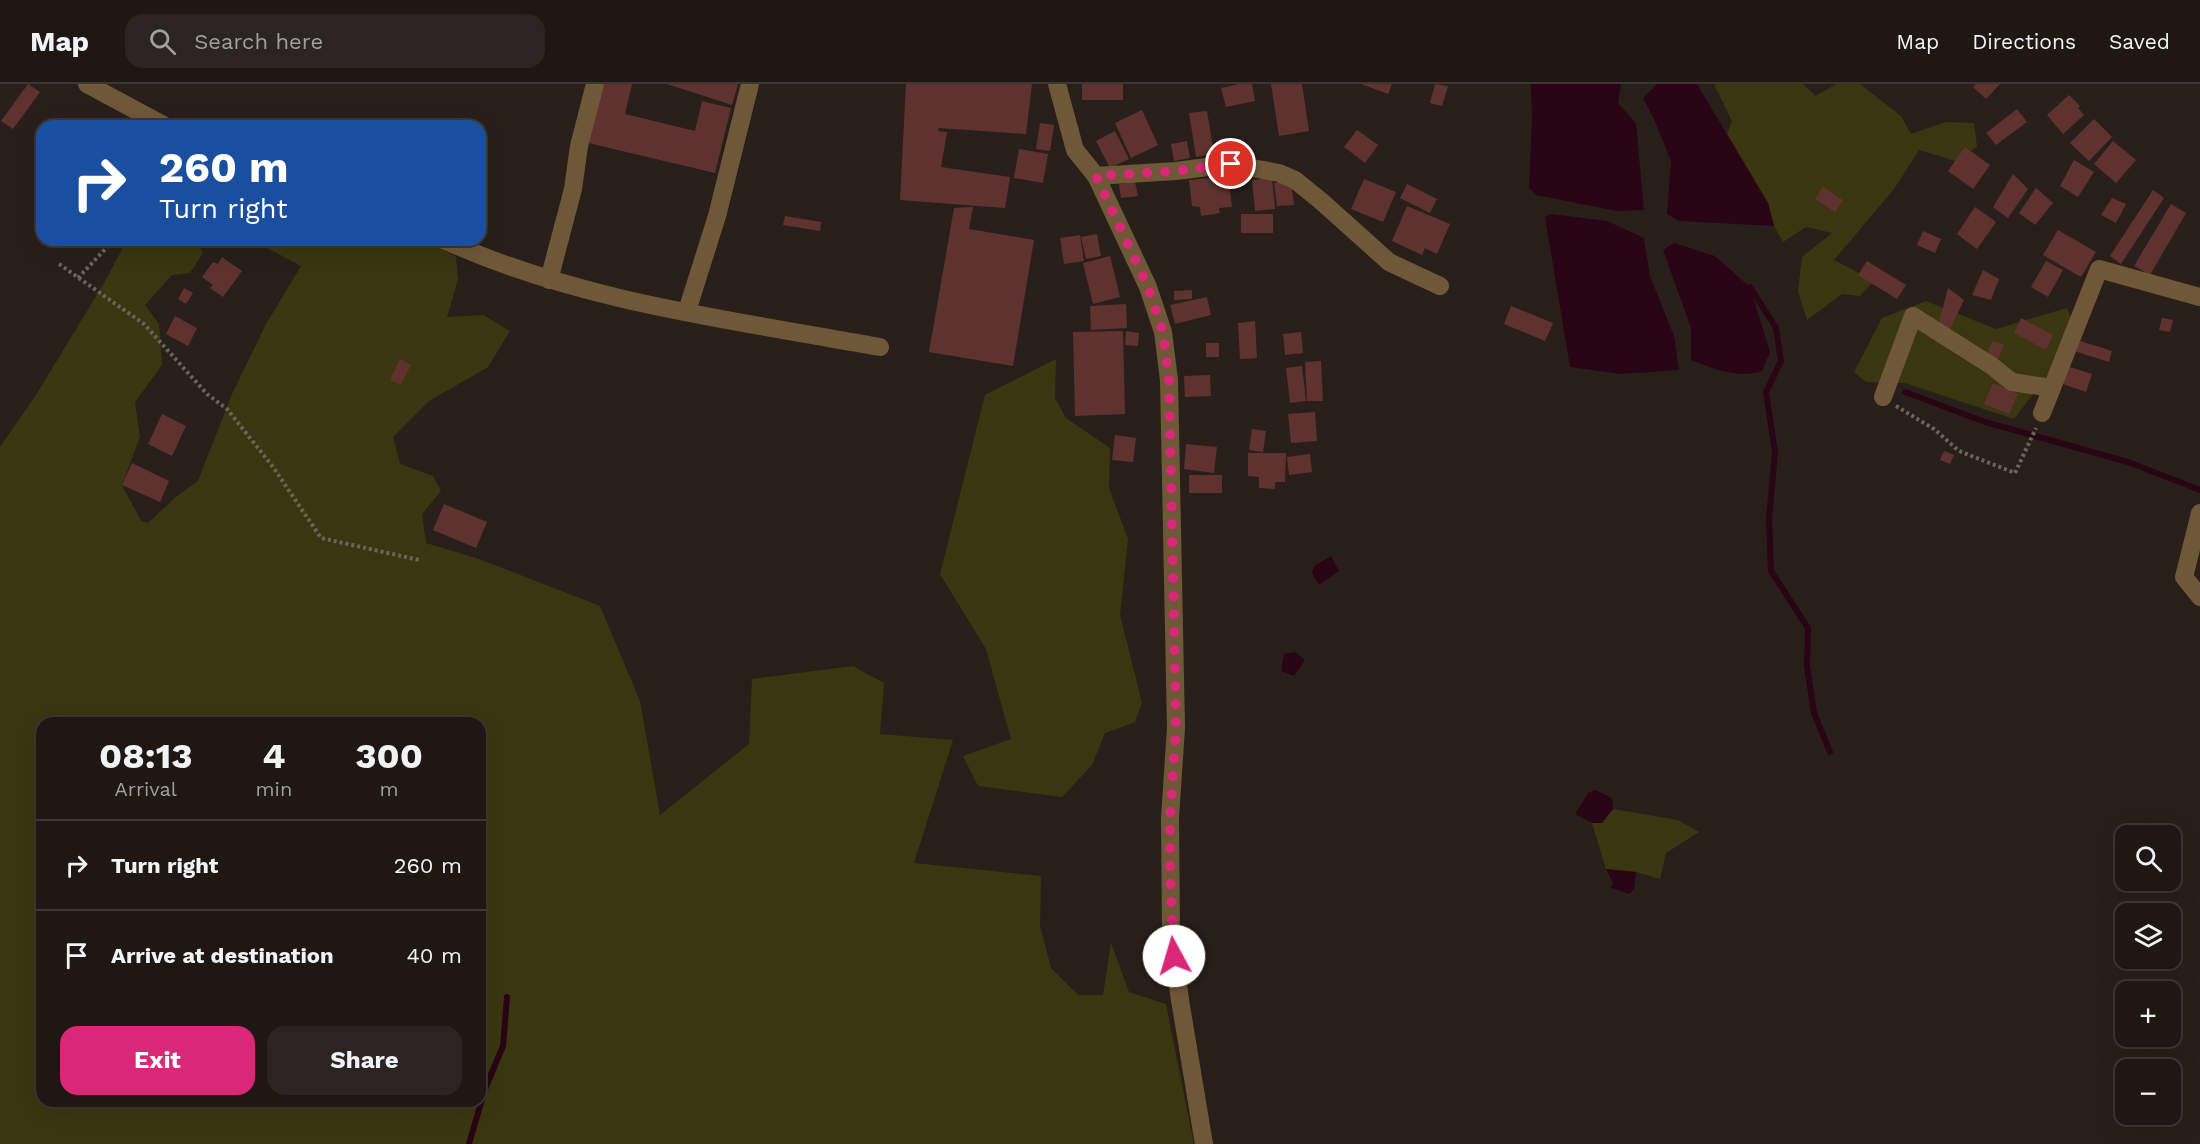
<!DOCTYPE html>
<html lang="en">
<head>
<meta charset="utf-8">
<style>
	body { margin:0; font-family:"Work Sans",sans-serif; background:#2c2422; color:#f1f3f6; height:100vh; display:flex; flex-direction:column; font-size:22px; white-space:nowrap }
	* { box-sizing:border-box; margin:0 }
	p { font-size:20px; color:#a19fa0 }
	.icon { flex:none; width:33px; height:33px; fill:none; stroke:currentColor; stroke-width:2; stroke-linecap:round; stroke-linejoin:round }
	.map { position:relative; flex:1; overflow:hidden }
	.sheet { position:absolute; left:36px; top:633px; width:450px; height:390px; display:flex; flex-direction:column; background:#1f1714; border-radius:18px; box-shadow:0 6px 24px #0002,0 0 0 2px #3c3634 }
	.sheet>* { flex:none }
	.hud { position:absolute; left:36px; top:36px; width:450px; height:126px; border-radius:18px; box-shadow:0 6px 24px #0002,0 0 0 2px #3c3634; background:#1a4fa0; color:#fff; overflow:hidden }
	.buttons { position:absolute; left:2115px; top:741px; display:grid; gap:12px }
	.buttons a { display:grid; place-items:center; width:66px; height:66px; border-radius:12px; background:#1f1714; box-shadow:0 6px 24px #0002,0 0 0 2px #3c3634; font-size:30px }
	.pin { position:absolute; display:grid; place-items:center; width:51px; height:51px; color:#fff; margin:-26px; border:3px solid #fff; border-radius:50%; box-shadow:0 2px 6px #0007 }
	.me { position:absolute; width:66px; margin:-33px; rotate:354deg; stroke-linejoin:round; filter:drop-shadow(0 0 4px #0008) }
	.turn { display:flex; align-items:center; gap:21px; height:126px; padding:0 24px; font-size:27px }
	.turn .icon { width:78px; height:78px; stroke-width:2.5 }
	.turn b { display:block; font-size:42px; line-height:51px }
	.eta { display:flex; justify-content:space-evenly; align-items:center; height:102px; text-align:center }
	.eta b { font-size:36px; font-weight:700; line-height:42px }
	.primary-button { display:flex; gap:12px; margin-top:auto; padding:12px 24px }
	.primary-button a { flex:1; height:69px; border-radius:18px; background:#db2777; color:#fff; font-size:24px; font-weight:700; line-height:69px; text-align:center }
	.primary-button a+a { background:#2c2422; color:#f1f3f6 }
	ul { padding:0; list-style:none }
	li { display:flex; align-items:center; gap:18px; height:90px; padding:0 24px; border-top:2px solid #3c3634 }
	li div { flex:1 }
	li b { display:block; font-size:22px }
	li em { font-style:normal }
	header { display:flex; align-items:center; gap:36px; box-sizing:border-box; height:84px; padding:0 30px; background:#1f1714; border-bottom:2px solid #3c3634 }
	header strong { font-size:28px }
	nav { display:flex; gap:33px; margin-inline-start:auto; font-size:21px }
	.search { width:420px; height:54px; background:#2c2422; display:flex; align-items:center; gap:15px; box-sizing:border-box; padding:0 21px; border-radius:18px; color:#a19fa0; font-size:22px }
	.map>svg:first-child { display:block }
</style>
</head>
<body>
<header>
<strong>Map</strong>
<div class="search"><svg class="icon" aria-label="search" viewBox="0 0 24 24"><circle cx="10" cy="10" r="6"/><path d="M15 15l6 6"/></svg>Search here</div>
<nav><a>Map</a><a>Directions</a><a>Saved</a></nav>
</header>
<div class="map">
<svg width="2200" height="1060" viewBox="0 0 2200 1060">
	<rect width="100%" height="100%" fill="#291f1a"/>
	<g fill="#3a3610" fill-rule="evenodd">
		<polygon points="1714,0 1803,0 1816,12 1836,0 1860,0 1901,32 1911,50 1946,38 1974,39 1977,63 1956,77 1919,66 1894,105 1834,176 1874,197 1860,212 1842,210 1807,236 1798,207 1802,173 1832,149 1806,143 1783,158 1774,142 1768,119 1727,50 1732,37"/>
		<path d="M 127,156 L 196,156 L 203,169 L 190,189 L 172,191 L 145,221 L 159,240 L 162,281 L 135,318 L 140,353 L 122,401 L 141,437 L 148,439 L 177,412 L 198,397 L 232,310 L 266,240 L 301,182 L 252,156 L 427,156 L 456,173 L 458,196 L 447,233 L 483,231 L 510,247 L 488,283 L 429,317 L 393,353 L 400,380 L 433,392 L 441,407 L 422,430 L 426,459 L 479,475 L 600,522 L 640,617 L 660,731 L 749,660 L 752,595 L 853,582 L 884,599 L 880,650 L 953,656 L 914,779 L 1041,792 L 1040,842 L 1051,884 L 1078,911 L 1103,911 L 1111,859 L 1129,908 L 1166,920 L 1194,1060 L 0,1060 L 0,363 L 36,311 L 104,199 ZM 42,639 L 480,639 L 480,1017 L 42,1017 Z"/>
		<polygon points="1926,217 1996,245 2067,224 2078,250 2014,335 1905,299 1866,298 1854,288 1882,234"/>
		<polygon points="1056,275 1055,314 1066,334 1110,364 1109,404 1128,455 1120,531 1142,619 1135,638 1105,649 1092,681 1062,713 978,702 963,672 1011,655 986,565 940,490 985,311"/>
		<polygon points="1613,725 1678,736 1699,748 1666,769 1660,795 1636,788 1606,785 1592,739 1602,739"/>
	</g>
	<g fill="#290415">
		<polygon points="1531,0 1621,0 1618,19 1636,39 1644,126 1616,127 1536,111 1529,104 1532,36"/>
		<polygon points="1657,0 1697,0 1768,119 1774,142 1679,137 1667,130 1671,77 1653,33 1643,14"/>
		<polygon points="1551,130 1607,137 1644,154 1650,192 1674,252 1679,286 1621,290 1570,283 1545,133"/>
		<path d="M 1674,159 L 1715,172 L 1750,203 L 1770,268 L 1762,287 C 1737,295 1715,285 1691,276 L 1691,244 L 1663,166 Z"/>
		<polygon points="1331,472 1339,487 1319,501 1312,489 1314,482"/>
		<polygon points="1295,568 1305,576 1294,592 1281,587 1284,570"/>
		<polygon points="1595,706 1612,714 1613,725 1602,739 1592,739 1575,730 1588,709"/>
		<polygon points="1606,785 1636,788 1634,805 1629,810 1611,804 1613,799"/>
	</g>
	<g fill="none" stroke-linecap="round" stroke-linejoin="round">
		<g stroke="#290415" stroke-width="6">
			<polyline points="1750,203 1776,244 1781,277 1766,308 1775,368 1769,436 1771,487 1808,544 1807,582 1814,629 1830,668"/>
			<polyline points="1905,308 1985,338 2128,378 2200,406"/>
			<polyline points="469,1060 485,1005 503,962 507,913"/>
		</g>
	</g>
	<g fill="#5f3230">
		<polygon points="28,0 40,8 13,45 1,37"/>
		<polygon points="598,0 632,0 625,30 695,47 702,17 731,24 715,89 584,58"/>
		<polygon points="667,0 738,0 732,21"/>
		<polygon points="906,0 1032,0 1026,50 939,44 938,47 947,48 941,83 1010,93 1005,124 900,116"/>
		<rect x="1082" y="0" width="41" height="16"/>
		<polygon points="1239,0 1252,0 1255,17 1226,23 1221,4"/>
		<polygon points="1271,0 1302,0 1309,47 1279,52"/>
		<polygon points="1361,0 1392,0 1388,10"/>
		<polygon points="1435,0 1448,2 1442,22 1430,19"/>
		<polygon points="1976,0 2000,0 1986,15 1973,3"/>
		<polygon points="2069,11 2080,22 2078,24 2084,31 2063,50 2047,31"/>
		<polygon points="2017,25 2027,38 1996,61 1986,49"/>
		<polygon points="1142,26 1158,61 1131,74 1115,39"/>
		<polygon points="1207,27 1214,70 1196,73 1189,29"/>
		<polygon points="2094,35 2112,53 2089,77 2070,59"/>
		<polygon points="1040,39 1054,41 1050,67 1036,65"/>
		<polygon points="1357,46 1378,61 1365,79 1344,63"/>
		<polygon points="1115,47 1129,75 1110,84 1096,57"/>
		<polygon points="1187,57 1190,74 1174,77 1171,60"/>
		<polygon points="2113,57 2136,76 2116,99 2094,80"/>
		<polygon points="1965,63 1990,81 1973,105 1948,87"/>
		<polygon points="1019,65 1048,70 1043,99 1014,94"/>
		<polygon points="2074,76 2094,88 2078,113 2060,102"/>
		<polygon points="2013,90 2028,105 2008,134 1993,123"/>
		<polygon points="1228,92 1232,123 1219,124 1220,129 1201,132 1200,123 1192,122 1189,96"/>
		<polygon points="1272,94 1275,125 1255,127 1252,96"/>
		<polygon points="1364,95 1396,108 1383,138 1351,125"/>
		<polygon points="1291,97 1294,121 1277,122 1274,99"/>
		<polygon points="1135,98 1138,112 1121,114 1119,100"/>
		<polygon points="1407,100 1437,115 1430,129 1400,114"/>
		<polygon points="1823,103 1843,116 1835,128 1815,115"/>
		<polygon points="2036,104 2053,119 2035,141 2019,129"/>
		<polygon points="2153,106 2164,114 2121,180 2110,172"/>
		<polygon points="2112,114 2126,120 2116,139 2101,131"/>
		<polygon points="2171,120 2186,129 2150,191 2134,182"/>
		<polygon points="1407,122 1450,140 1437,170 1425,164 1422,171 1392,157"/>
		<polygon points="973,123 969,145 1034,156 1013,282 929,268 954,124"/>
		<polygon points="1975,123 1996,138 1977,165 1957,150"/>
		<rect x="1241" y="130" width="32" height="19"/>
		<polygon points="785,132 821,138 820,147 783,141"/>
		<polygon points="2058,146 2096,168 2081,193 2043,171"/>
		<polygon points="1923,147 1941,155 1935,169 1917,161"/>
		<polygon points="1097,150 1101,172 1086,175 1081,153"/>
		<polygon points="1080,151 1084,177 1064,180 1060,154"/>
		<polygon points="1110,172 1120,213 1093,220 1083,179"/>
		<polygon points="222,173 242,187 223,213 210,204 213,201 202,193 213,178 218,180"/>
		<polygon points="1867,177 1906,201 1897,215 1858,191"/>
		<polygon points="2046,177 2063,186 2048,213 2031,203"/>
		<polygon points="1983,186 1999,195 1991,216 1972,211"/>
		<polygon points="184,204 193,209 186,220 178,215"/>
		<polygon points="1948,204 1964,216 1949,247 1938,242"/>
		<polygon points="1192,206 1192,215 1174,216 1174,207"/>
		<polygon points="1207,213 1211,231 1175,240 1170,221"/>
		<polygon points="1126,220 1127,244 1091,246 1090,222"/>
		<polygon points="1511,222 1553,239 1545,257 1504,240"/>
		<polygon points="175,232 197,244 188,262 166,250"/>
		<polygon points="2021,234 2053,251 2046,266 2014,249"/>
		<polygon points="2162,234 2173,236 2170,248 2159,246"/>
		<polygon points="1255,237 1257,274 1240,275 1238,239"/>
		<polygon points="1123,247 1125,330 1075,332 1073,248"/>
		<polygon points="1126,247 1139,249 1138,262 1125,261"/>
		<polygon points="1301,248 1303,269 1285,271 1283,250"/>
		<polygon points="2074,255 2112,267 2109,278 2071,266"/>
		<polygon points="1992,257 2004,261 1996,280 1985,276"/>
		<rect x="1206" y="259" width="13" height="14"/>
		<polygon points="400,275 411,281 401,301 390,296"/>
		<polygon points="1321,277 1323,317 1307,317 1305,278"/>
		<polygon points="2063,281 2092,290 2086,308 2057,298"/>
		<polygon points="1302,282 1306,317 1290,319 1286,284"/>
		<polygon points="1210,291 1211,312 1185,313 1184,292"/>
		<polygon points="1993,299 2018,310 2009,330 1984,320"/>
		<polygon points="1315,328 1317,357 1291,359 1288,330"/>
		<polygon points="162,330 186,342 172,372 148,360"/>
		<polygon points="1252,345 1266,347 1263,368 1249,366"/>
		<polygon points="1115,351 1136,354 1133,378 1112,376"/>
		<polygon points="1186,360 1217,363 1214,389 1184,385"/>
		<polygon points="1944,367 1954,371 1950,380 1940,376"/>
		<polygon points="1248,369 1286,369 1285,398 1275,398 1275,405 1259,404 1259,393 1248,392"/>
		<polygon points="1310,370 1312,388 1289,391 1287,373"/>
		<polygon points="132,379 169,397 160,418 122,401"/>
		<rect x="1189" y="391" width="33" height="18"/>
		<polygon points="444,420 487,438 476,464 433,446"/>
	</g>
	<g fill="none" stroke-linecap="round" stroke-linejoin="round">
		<g stroke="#6c635e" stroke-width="4" stroke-dasharray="3 3" stroke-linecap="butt">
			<polyline points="59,180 144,240 207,310 227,325 273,383 321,454 419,476"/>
			<polyline points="78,194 110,160 117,156"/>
			<polyline points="1896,322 1934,345 1959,367 2015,389 2036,344"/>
		</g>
		<g stroke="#6f5837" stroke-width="18">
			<polyline points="87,0 165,42"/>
			<polyline points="1057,0 1075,66 1096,92 1148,203 1163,248 1169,296 1176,644 1170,734 1171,850 1180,916 1204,1060"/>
			<polyline points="1096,92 1176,87 1231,80 1279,89 1295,96 1321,117 1389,178 1440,202"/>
			<path d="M 444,156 C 580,218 733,236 880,263"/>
			<polyline points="549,196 573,105 579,62 595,0"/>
			<polyline points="687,227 717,132 750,0"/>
			<polyline points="1883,313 1913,232 1992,282 2012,298 2052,304"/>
			<polyline points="2042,329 2099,185 2200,213"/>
			<polyline points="2200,429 2184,493 2200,513"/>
		</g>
	</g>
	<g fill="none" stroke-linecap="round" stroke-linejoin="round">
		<polyline stroke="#db2777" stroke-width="10" stroke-dasharray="0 18" points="1174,872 1170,795 1170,734 1176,644 1169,296 1163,248 1148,203 1096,92 1176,87 1231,80"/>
	</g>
</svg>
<div class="buttons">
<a><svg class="icon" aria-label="search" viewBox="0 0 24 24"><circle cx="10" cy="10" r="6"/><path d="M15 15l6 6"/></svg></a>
<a><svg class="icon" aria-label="layers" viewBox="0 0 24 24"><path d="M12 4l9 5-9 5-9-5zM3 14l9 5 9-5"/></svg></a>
<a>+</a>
<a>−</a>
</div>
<div class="pin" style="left:1231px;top:80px;background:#d93025"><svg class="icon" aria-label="arrive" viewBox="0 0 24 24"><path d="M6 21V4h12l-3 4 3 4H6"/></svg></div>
<svg class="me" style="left:1174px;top:872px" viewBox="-20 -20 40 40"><circle r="19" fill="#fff"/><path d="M0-13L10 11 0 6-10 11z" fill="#db2777"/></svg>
<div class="hud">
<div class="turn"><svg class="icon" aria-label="right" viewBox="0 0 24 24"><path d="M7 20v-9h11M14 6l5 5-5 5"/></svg><div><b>260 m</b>Turn right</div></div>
</div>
<section class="sheet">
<div class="eta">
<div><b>08:13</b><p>Arrival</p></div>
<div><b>4</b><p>min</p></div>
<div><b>300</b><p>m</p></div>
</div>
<ul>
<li><svg class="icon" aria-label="right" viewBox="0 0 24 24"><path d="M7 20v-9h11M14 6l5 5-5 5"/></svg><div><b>Turn right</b></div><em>260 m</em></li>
<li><svg class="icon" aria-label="arrive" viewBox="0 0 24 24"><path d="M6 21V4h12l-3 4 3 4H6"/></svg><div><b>Arrive at destination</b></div><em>40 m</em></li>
</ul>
<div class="primary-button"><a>Exit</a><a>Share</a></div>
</section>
</div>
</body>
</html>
